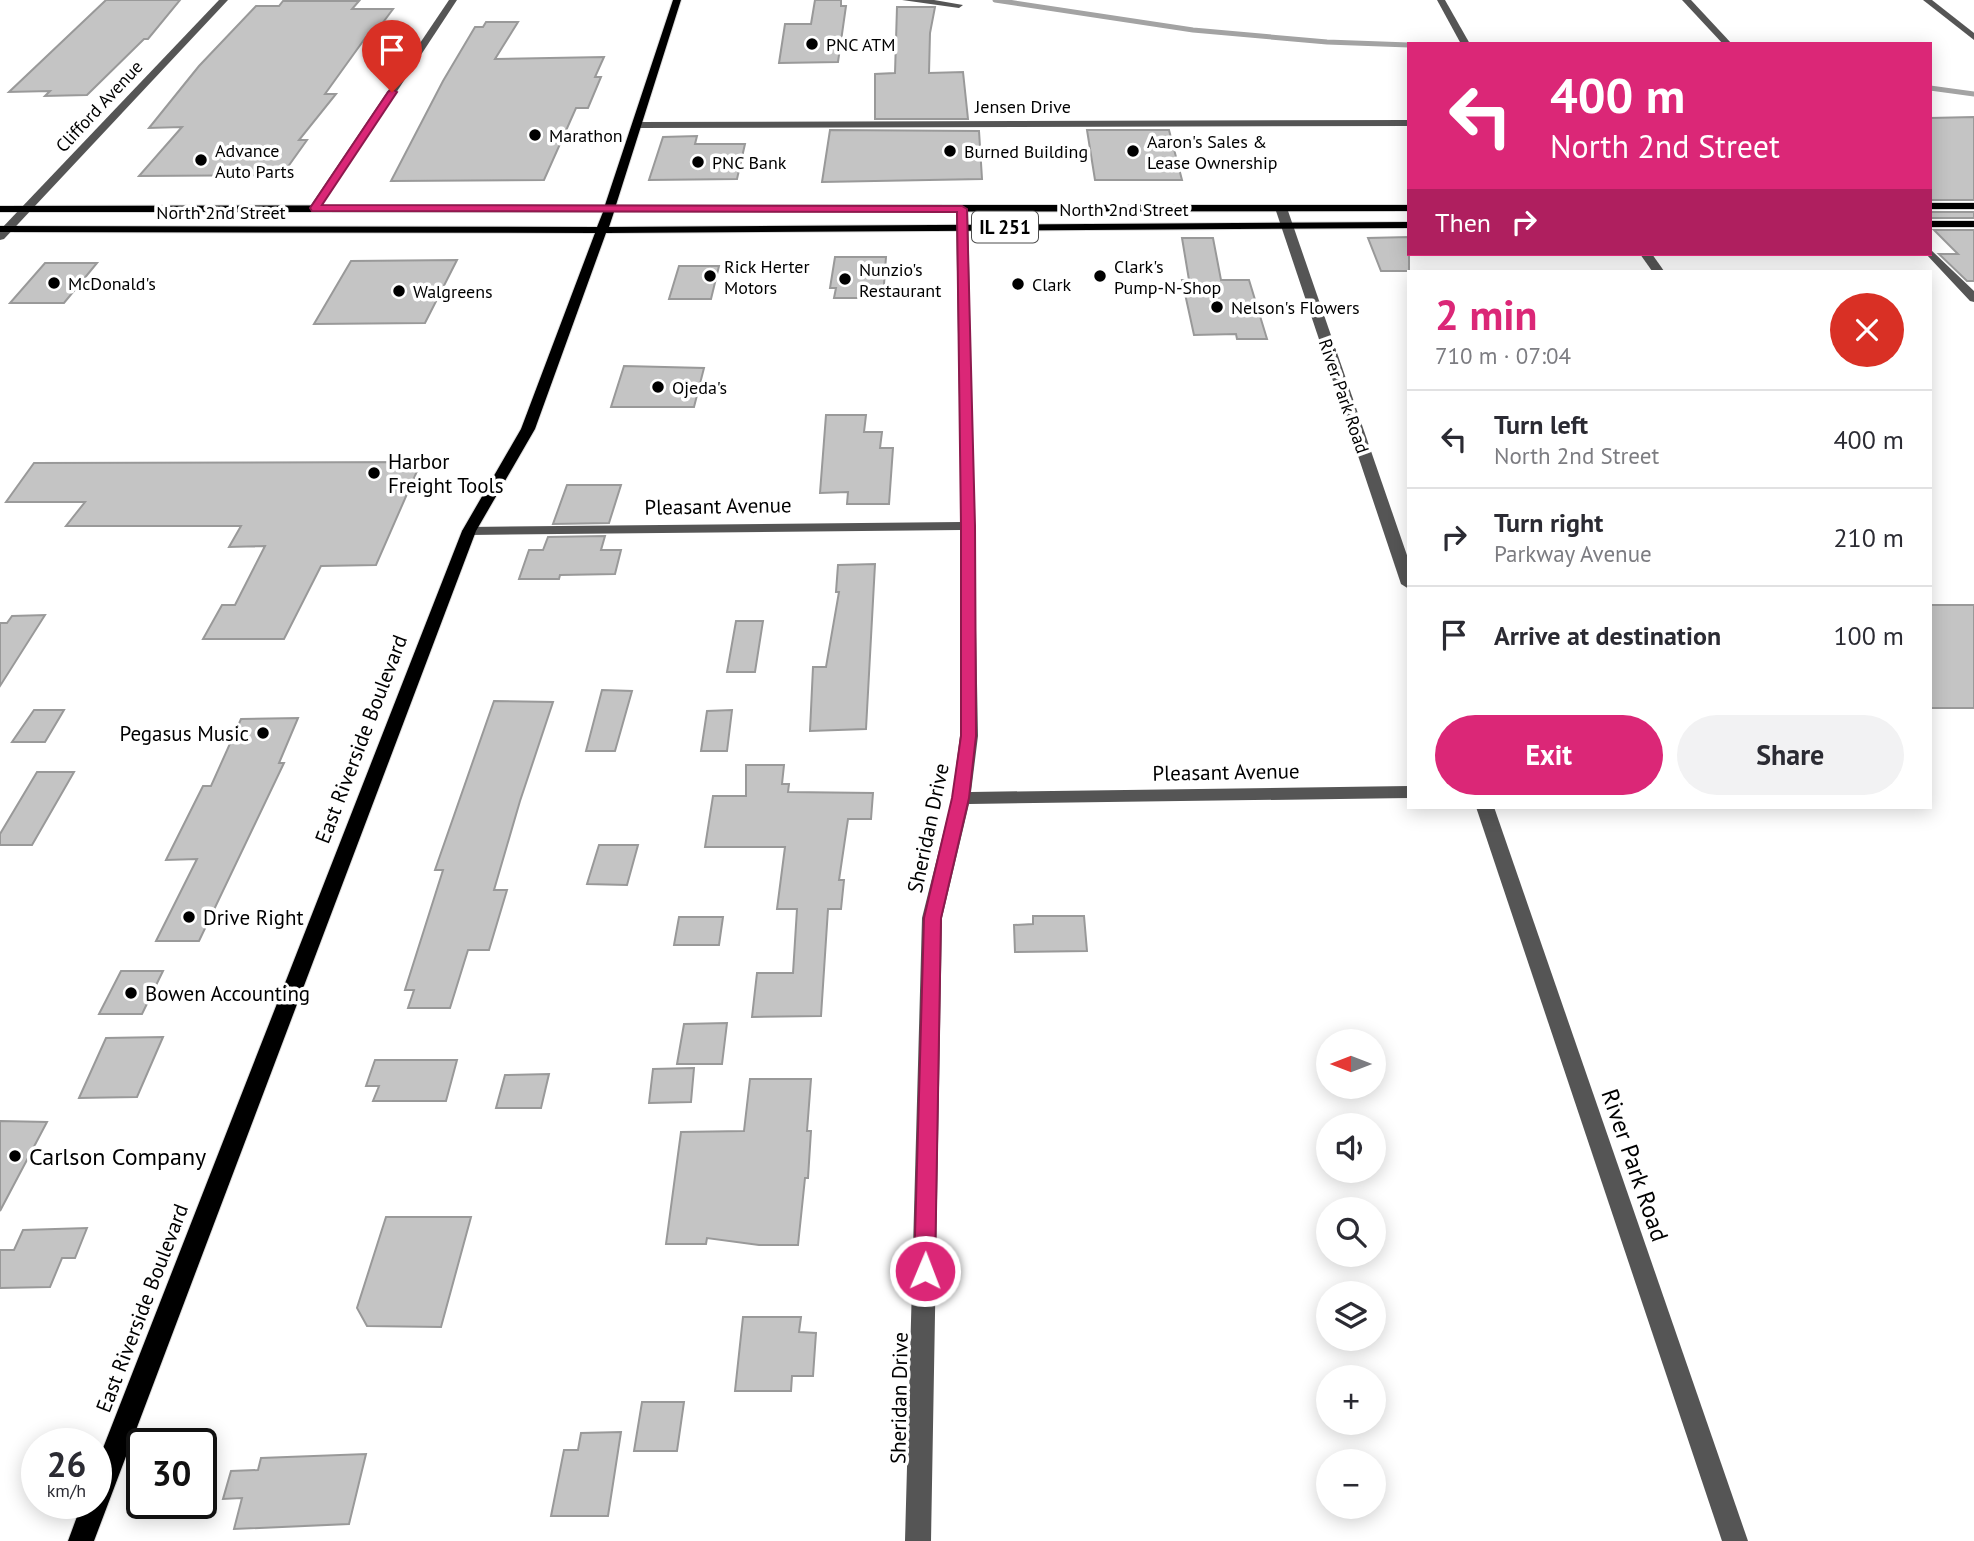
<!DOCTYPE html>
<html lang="en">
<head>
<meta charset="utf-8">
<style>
	body { margin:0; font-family:"PT Sans",sans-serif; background:#f2f2f3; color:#2b2b33; height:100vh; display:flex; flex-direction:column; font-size:26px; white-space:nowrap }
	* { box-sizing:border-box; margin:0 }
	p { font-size:23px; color:#7c7c81 }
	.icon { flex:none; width:38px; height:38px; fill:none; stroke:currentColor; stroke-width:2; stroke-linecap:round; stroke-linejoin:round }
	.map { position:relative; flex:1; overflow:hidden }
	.side { position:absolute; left:1407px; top:270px; width:525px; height:539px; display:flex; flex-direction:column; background:#fff; border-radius:0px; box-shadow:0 4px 18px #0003 }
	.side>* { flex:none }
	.top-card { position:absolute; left:1407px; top:42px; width:525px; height:214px; border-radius:0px; box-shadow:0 4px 18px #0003; background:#db2777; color:#fff; overflow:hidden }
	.needle { width:46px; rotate:270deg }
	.tools { position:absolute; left:1316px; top:1029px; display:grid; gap:14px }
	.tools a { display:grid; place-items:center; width:70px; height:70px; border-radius:50%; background:#fff; box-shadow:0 4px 18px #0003; font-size:35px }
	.speed { position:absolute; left:21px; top:1428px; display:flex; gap:14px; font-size:35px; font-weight:700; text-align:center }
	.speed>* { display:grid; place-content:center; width:91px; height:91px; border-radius:50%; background:#fff; box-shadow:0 4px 18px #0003; line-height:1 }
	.speed small { font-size:18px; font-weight:400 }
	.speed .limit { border:4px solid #111; border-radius:10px; background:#fff; color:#111 }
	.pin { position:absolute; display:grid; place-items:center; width:60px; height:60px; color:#fff; margin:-72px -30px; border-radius:50% 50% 50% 0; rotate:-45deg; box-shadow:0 0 7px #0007 }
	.pin .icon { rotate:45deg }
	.me { position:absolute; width:77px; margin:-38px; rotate:1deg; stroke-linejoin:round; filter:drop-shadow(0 0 5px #0008) }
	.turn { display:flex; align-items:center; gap:24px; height:147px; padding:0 28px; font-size:32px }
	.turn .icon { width:91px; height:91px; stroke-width:2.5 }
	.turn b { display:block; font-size:49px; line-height:60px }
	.then { display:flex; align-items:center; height:66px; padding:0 28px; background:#0003; gap:14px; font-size:26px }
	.round { display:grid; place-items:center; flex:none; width:74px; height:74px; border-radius:37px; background:#f2f2f3 }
	.head { display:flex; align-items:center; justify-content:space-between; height:119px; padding:0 28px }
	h1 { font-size:42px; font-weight:700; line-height:52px; color:#db2777 }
	.button { display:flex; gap:14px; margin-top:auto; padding:14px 28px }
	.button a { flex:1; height:80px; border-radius:42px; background:#db2777; color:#fff; font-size:28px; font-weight:700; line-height:80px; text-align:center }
	.button a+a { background:#f2f2f3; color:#2b2b33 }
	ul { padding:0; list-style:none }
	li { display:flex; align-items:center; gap:21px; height:98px; padding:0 28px; border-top:2px solid #e1e1e2 }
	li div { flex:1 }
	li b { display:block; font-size:26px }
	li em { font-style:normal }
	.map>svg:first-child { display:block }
</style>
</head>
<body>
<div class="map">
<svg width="1974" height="1541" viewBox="0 0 1974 1541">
	<rect width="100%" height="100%" fill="#fff"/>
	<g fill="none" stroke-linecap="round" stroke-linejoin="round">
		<g stroke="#a3a3a3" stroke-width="5">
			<polyline points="995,0 1193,30 1327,42 1409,45"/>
			<polyline points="1930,88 1974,94"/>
		</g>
	</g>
	<g fill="#c4c4c4" stroke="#999" stroke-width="2">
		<polygon points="106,0 180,0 148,39 144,39 87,95 45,96 50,91 9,92"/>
		<polygon points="815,0 841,0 841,6 846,6 838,62 779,63 785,24 811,24"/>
		<polygon points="283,1 359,1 352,9 393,9 372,37 366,37 325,94 336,94 299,140 307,140 282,175 139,176 182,127 149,128 199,66 256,6 279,6"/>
		<polygon points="897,7 935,7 930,33 929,73 963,72 968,119 875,119 875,74 895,73"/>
		<polygon points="486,22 518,22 495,59 604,57 595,77 601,77 588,108 576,108 544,180 391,181 443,81 475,27 483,27"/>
		<polygon points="1974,117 1974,200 1930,200 1930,118"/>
		<polygon points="830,130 979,131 982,179 822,182"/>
		<polygon points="1087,130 1169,130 1182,180 1095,180"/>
		<polygon points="697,136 695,144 745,144 737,179 649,180 663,137"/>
		<rect x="1930" y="212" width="44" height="6"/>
		<polygon points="1934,230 1974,230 1974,281 1967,281 1939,254 1958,254"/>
		<polygon points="1409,237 1409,271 1381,271 1368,238"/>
		<polygon points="1182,238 1213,238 1221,280 1249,280 1267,339 1237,339 1236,334 1194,335 1182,280 1189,280"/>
		<polygon points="835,257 886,257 883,298 834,298 836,288 830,288"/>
		<polygon points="457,260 425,323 314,324 351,261"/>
		<polygon points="45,263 97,263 64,303 10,303"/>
		<polygon points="679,266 719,266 711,299 669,299"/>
		<polygon points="624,366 704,368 694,407 611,407"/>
		<polygon points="826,415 866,415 864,432 882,432 880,448 893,448 889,504 847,504 848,492 820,493"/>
		<polygon points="421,462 376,565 321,566 284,639 203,639 222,605 235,605 265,546 229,547 241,526 66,526 85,502 6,502 34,463"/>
		<polygon points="567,485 621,485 609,523 553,524"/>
		<polygon points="605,536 601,550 621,550 615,574 560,575 559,579 519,579 529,550 543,550 548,537"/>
		<polygon points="875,564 866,729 810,731 813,667 826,667 839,592 836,592 838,565"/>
		<rect x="1930" y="605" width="44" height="103"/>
		<polygon points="45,615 0,686 0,623 7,623 12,616"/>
		<polygon points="736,621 763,621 755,672 727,672"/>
		<polygon points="602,690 632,691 615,751 586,751"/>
		<polygon points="494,701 553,702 520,801 494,890 507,890 489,950 468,950 450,1008 408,1008 414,990 405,990 443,870 435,870"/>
		<polygon points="34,710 64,710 45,742 12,742"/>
		<polygon points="732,710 727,751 701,751 707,711"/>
		<polygon points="298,718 279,763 284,763 199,941 156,941 197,859 166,860 203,786 211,786 241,719"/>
		<polygon points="746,765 784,765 782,784 789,784 788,792 873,793 871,819 848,819 839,880 844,880 841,909 828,909 821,1016 752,1017 757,973 793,973 797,909 777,909 785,847 705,847 713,796 746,796"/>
		<polygon points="37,772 74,772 32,845 0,845 0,834"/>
		<polygon points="599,845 638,845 627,885 587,884"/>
		<polygon points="1033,916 1084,916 1087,951 1015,952 1014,925 1033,924"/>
		<polygon points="679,917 723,917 719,945 674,945"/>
		<polygon points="121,971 163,971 142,1014 99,1014"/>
		<polygon points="727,1023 722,1064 677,1064 684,1024"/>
		<polygon points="163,1037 137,1097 79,1098 106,1038"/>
		<polygon points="375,1060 457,1060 446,1101 373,1101 379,1086 366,1086"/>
		<polygon points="694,1068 691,1102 649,1103 653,1069"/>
		<polygon points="549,1074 541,1108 496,1108 505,1075"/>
		<polygon points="750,1079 811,1079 807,1131 811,1131 808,1178 805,1178 798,1245 759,1245 707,1238 706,1244 666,1244 681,1132 744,1131"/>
		<polygon points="0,1121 47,1122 0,1211"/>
		<polygon points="386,1217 471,1217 441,1327 367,1326 357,1308"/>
		<polygon points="87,1228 75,1258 62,1258 50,1287 0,1288 0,1250 14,1250 23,1230"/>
		<polygon points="743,1317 801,1317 799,1332 816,1333 813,1376 792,1376 791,1391 735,1391"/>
		<polygon points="642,1402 684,1402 677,1451 634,1451"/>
		<polygon points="621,1432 608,1516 551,1516 564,1450 578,1450 581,1433"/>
		<polygon points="366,1454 349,1524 234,1529 242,1498 223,1499 231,1471 258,1470 261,1458"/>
	</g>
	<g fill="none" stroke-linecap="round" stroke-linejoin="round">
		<g stroke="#dbdbdb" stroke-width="2">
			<g id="major">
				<polygon points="673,0 681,0 616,205 1409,205 1409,211 614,212 609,227 1409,222 1409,228 606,233 535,429 476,531 94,1541 68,1541 82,1503 96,1503 96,1466 462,531 521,429 595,233 0,232 0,226 597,227 603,212 0,212 0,206 605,205"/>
				<rect x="1930" y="203" width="44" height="6"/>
				<rect x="1930" y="221" width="44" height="6"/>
			</g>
		</g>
		<g fill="#555" fill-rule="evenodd">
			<polygon points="219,0 228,0 4,239 0,240 0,230"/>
			<polygon points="449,0 457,0 319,210 311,210 309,208"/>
			<polygon points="902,0 934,0 963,5 959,8"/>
			<polygon points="1437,0 1445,0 1470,44 1461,44"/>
			<polygon points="1682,0 1691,0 1732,44 1723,44"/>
			<polygon points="1923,0 1932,0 1974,33 1974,40"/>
			<polygon points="1409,120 1409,126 637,128 632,125 637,122"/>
			<polygon points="962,206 968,209 978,736 971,792 1409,786 1409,798 969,804 942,918 931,1541 905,1541 922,918 952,798 960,736 961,530 469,535 462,531 469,527 961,522 956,209"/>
			<polygon points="1277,206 1287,208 1409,561 1409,589 1401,584 1275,208"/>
			<polygon points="1930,249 1974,291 1974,302 1970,301 1926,254 1930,254"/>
			<polygon points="1640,254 1652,254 1664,271 1652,271"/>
			<polygon points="1476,807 1494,807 1748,1541 1722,1541"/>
		</g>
		<use href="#major" fill="#000" fill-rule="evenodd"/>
	</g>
	<polygon fill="#db2777" stroke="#8e194d" stroke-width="2" points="392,89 397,92 322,205 962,206 967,209 975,526 976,736 969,798 941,918 935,1271 932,1278 925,1281 917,1278 914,1271 924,918 952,798 961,736 961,526 957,212 312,211 310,208 388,92"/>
	<g fill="#000" stroke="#fff" stroke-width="2.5">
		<circle cx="812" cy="44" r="7"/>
		<circle cx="535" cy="135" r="7"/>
		<circle cx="950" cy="151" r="7"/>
		<circle cx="1133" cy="151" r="7"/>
		<circle cx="201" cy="160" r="7"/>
		<circle cx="698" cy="162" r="7"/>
		<circle cx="710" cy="276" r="7"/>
		<circle cx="1100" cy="276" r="7"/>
		<circle cx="845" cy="279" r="7"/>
		<circle cx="54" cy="283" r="7"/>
		<circle cx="1018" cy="284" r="7"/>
		<circle cx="399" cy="291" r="7"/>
		<circle cx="1217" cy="307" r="7"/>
		<circle cx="658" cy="387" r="7"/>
		<circle cx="374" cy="473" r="7"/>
		<circle cx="263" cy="733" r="7"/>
		<circle cx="189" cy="917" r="7"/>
		<circle cx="131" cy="993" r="7"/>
		<circle cx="15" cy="1156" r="7"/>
	</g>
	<g text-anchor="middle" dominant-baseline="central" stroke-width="7" stroke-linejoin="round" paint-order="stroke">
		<g font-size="18" fill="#000" stroke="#fff" text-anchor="start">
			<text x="826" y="44">PNC ATM</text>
			<text x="549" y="135">Marathon</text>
			<text x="1147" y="141">Aaron's Sales &amp;<tspan x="1147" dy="21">Lease Ownership</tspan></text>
			<text x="215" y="150">Advance<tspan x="215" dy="21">Auto Parts</tspan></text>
			<text x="964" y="151">Burned Building</text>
			<text x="712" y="162">PNC Bank</text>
			<text x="724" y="266">Rick Herter<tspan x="724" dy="21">Motors</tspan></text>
			<text x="1114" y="266">Clark's<tspan x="1114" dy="21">Pump-N-Shop</tspan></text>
			<text x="859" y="269">Nunzio's<tspan x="859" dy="21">Restaurant</tspan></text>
			<text x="68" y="283">McDonald's</text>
			<text x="1032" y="284">Clark</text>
			<text x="413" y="291">Walgreens</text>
			<text x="1231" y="307">Nelson's Flowers</text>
			<text x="672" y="387">Ojeda's</text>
		</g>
		<g font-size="18" fill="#000" stroke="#fff">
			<text transform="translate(99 106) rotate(-47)">Clifford Avenue</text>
			<text x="1023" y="106">Jensen Drive</text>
			<text x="1124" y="209">North 2nd Street</text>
			<text x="221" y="212">North 2nd Street</text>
			<text transform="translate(1344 396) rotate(71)">River Park Road</text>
		</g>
		<rect fill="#fff" stroke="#4c4c4c" stroke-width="2" x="972" y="211.5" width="66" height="31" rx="5"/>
		<g font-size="19" font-weight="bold" fill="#000">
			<text x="1005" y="227">IL 251</text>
		</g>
		<g font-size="21" fill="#000" stroke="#fff" text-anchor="start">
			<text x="388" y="461">Harbor<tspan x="388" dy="24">Freight Tools</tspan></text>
			<text x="249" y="733" text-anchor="end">Pegasus Music</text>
			<text x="203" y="917">Drive Right</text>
			<text x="145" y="993">Bowen Accounting</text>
		</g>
		<g font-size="21" fill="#000" stroke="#fff">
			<text transform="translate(718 506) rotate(-1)">Pleasant Avenue</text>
			<text transform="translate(361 739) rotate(-69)">East Riverside Boulevard</text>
			<text transform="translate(1226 772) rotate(-1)">Pleasant Avenue</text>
			<text transform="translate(928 828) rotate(-78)">Sheridan Drive</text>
			<text transform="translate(142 1308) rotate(-69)">East Riverside Boulevard</text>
			<text transform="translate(899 1398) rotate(-89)">Sheridan Drive</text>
		</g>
		<g font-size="24" fill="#000" stroke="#fff" text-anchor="start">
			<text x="29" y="1156">Carlson Company</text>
		</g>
		<g font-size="24" fill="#000" stroke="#fff">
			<text transform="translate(1635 1165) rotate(71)">River Park Road</text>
		</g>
	</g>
</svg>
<div class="tools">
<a><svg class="needle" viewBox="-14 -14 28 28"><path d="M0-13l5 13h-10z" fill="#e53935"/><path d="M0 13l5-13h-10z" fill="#7c7c81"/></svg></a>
<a><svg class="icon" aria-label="sound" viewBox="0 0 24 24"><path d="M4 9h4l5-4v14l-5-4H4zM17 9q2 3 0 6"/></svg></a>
<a><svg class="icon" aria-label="search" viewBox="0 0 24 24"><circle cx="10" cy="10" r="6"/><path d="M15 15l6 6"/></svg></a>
<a><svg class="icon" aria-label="layers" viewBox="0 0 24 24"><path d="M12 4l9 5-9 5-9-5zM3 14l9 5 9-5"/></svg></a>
<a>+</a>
<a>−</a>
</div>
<div class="speed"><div>26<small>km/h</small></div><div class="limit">30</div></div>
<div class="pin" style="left:392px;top:92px;background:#d93025"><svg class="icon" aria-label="arrive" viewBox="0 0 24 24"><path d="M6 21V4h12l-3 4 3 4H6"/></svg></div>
<svg class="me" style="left:925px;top:1271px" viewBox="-20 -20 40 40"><circle r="17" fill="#db2777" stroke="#fff" stroke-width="3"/><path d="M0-11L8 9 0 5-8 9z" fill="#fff"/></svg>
<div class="top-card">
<div class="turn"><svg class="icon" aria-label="left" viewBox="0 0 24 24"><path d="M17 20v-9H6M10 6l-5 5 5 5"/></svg><div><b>400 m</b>North 2nd Street</div></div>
<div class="then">Then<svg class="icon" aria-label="right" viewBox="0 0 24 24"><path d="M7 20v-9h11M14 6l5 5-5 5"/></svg></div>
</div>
<section class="side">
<div class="head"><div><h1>2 min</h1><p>710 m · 07:04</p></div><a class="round" style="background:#d93025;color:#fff"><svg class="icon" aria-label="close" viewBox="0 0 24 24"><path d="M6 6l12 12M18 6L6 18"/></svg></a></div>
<ul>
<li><svg class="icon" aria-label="left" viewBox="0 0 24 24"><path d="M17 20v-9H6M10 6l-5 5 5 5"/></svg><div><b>Turn left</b><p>North 2nd Street</p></div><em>400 m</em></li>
<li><svg class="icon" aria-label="right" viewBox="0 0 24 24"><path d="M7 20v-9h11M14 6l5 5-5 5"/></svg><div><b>Turn right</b><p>Parkway Avenue</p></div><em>210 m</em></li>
<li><svg class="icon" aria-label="arrive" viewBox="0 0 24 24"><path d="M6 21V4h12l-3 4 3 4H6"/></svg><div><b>Arrive at destination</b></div><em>100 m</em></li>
</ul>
<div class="button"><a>Exit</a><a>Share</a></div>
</section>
</div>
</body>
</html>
